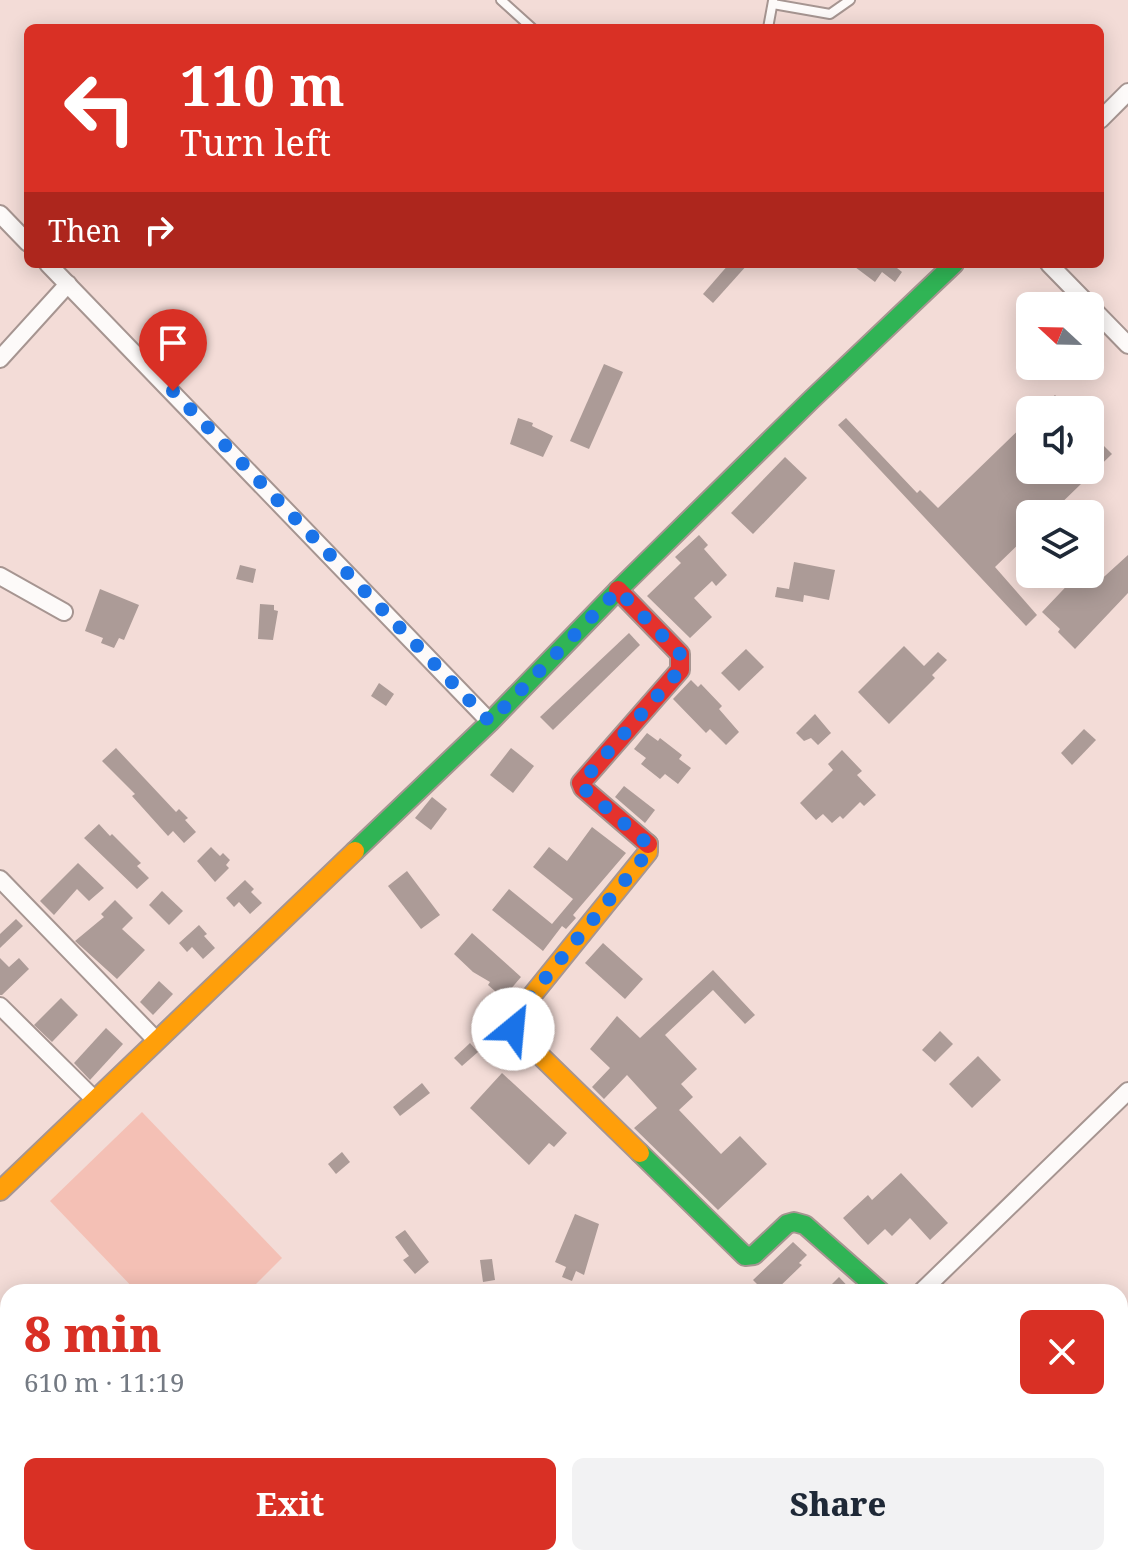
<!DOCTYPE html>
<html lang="en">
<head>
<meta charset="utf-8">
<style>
	body { margin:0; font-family:"Noto Serif",serif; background:#f2f2f3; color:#1f2937; height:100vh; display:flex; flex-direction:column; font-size:30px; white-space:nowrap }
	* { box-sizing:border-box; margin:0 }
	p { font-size:26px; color:#747a83 }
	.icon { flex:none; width:44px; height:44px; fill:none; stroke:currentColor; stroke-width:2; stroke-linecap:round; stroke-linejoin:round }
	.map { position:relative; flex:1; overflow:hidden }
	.side { position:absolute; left:0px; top:1284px; width:1128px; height:282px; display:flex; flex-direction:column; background:#fff; border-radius:24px 24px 0 0; box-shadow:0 4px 20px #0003 }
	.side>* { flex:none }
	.banner { position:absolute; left:24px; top:24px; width:1080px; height:244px; border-radius:12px; box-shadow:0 4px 20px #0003; background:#d93025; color:#fff; overflow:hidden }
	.needle { width:52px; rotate:292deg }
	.fabs { position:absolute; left:1016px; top:292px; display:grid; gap:16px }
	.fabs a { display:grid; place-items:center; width:88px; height:88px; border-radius:12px; background:#fff; box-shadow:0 4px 20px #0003; font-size:40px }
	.pin { position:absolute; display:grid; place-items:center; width:68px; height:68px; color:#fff; margin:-82px -34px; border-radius:50% 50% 50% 0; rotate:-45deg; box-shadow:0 0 8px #0007 }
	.pin .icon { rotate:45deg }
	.me { position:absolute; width:88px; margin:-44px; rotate:28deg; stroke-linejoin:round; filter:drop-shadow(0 0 6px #0008) }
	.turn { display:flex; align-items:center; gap:28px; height:168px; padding:0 24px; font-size:36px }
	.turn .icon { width:104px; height:104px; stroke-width:2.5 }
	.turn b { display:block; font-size:56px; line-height:68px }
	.then { display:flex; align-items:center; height:76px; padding:0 24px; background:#0003; gap:16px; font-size:30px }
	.round { display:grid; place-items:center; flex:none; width:84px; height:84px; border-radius:12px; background:#f2f2f3 }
	.overview { display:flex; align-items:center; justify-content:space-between; height:136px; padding:0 24px }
	h1 { font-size:48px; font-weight:800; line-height:60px; color:#d93025 }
	.primary-button { display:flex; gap:16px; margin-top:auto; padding:16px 24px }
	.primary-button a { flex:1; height:92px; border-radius:12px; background:#d93025; color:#fff; font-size:32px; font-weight:800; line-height:92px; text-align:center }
	.primary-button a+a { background:#f2f2f3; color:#1f2937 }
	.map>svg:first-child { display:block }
</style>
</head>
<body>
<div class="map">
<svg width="1128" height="1565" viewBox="0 0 1128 1565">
	<rect width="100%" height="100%" fill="#f3dcd7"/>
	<polygon fill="#f4c0b5" points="142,1112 282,1258 248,1292 137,1292 50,1201"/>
	<g fill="#ac9b97">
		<polygon points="729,264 748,264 713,303 703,294"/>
		<polygon points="851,264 892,264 902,272 895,282 882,272 875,282"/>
		<polygon points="604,364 623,372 589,449 570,441"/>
		<polygon points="1055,395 1069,410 1039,410"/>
		<polygon points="518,418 533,423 532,426 553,436 543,457 510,444"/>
		<polygon points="846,418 917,493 920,490 938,508 1030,419 1030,470 1090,470 1090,432 1112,454 1050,514 1030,514 1030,533 995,567 1037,615 1026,626 838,425"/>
		<polygon points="785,457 807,478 753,534 731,513"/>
		<polygon points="699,535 708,545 704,549 727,575 716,586 712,581 694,598 712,617 690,638 647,596 681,563 675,557"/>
		<polygon points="1128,555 1128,593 1075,649 1058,632 1060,629 1042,612 1078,574 1083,574 1095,585"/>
		<polygon points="794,562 835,570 829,600 804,595 803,602 775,597 777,587 789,589"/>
		<polygon points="240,565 256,569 253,583 236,579"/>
		<polygon points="100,589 139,605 124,640 119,638 114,648 101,643 103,638 85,631"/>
		<polygon points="260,604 274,605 274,610 278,611 273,640 258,639"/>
		<polygon points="629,633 640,645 553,730 540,717"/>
		<polygon points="904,646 924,666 938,652 947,660 932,675 935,678 889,724 858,692"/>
		<polygon points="746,649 764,667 739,691 721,673"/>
		<polygon points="691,680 698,687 701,684 722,706 719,709 739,732 726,745 710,729 706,733 673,699"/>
		<polygon points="379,683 394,694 386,706 371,696"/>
		<polygon points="815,714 831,733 818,745 811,738 804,741 796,733"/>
		<polygon points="1084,729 1096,740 1072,765 1061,753"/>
		<polygon points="647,733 658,741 660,738 682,755 679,759 691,768 678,784 665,774 660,779 641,764 646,758 634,749"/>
		<polygon points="116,748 176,812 179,809 188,818 185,820 196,832 184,843 173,831 168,836 132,796 135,794 102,761"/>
		<polygon points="511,748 534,766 513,793 490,775"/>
		<polygon points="842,750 862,771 857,775 876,795 864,806 860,802 843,819 840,816 832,823 823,814 816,820 800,803 833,770 828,764"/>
		<polygon points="624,786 655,810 645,823 615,797"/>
		<polygon points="432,797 447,809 431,830 415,818"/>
		<polygon points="99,824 110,836 112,834 141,863 137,866 149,878 137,889 84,838"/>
		<polygon points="592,827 626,853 573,915 576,918 566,929 562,926 543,951 492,910 509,889 552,924 573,899 533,867 549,847 567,861"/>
		<polygon points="211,847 220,856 223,853 230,860 226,865 229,868 215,882 197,861"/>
		<polygon points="78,863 104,888 89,901 77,889 54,915 40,901"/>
		<polygon points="407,871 440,915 421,929 388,886"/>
		<polygon points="245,880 254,889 251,892 262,903 250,914 239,902 234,907 226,898"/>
		<polygon points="162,891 183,911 169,925 149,905"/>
		<polygon points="115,900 133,918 122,929 145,950 117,979 75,941 104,917 101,914"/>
		<polygon points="16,919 23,926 0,948 0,934"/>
		<polygon points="199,925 207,934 204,936 215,948 203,959 192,947 187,952 179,943"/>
		<polygon points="472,933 521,977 503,998 488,985 490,982 473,972 454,954"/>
		<polygon points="603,943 643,979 625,999 585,963"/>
		<polygon points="0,958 9,967 19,958 29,969 2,995 0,995"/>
		<polygon points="713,970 755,1015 745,1024 713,990 665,1035 697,1069 681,1084 693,1097 679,1110 721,1154 740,1136 767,1164 718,1210 634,1128 657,1108 627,1075 604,1099 592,1087 610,1068 590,1049 617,1016 640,1038"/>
		<polygon points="159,981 173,994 153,1015 140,1002"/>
		<polygon points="61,998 78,1015 52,1042 34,1025"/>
		<polygon points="106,1028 123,1044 90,1080 74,1063"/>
		<polygon points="940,1031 953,1044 935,1062 922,1050"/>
		<polygon points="470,1043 478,1052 462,1066 454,1058"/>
		<polygon points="978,1056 1001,1080 972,1108 949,1084"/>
		<polygon points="502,1073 567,1133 554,1147 549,1143 529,1165 470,1108"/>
		<polygon points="422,1083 430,1093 400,1116 393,1107"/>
		<polygon points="342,1152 350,1162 336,1174 328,1164"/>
		<polygon points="901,1173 948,1223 930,1240 910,1218 892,1236 885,1229 868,1245 843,1218 868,1195 872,1200"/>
		<polygon points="575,1214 599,1224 584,1275 576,1271 572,1281 562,1277 566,1267 555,1262"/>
		<polygon points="405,1230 429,1262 415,1274 403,1260 409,1256 395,1237"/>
		<polygon points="793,1242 807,1255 799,1263 802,1265 774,1292 765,1292 753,1280"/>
		<polygon points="492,1259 495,1280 483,1282 480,1260"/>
		<polygon points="839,1277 853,1292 824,1292"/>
	</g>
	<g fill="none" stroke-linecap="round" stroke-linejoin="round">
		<g stroke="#a69591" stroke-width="12">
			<g id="lane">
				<polyline points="501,0 532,28"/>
				<polyline points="773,4 830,14 850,0"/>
				<polyline points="768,28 773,1"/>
			</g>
		</g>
		<g stroke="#a69591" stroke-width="20">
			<g id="street">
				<polyline points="1100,120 1128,92"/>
				<polyline points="0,214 28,243"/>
				<polyline points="48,264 490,722"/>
				<polyline points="1049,264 1128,345"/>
				<polyline points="0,359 68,284"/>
				<polyline points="0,576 64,612"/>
				<polyline points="0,879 156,1040"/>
				<polyline points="0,1006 95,1100"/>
				<polyline points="921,1292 1128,1091"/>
				<polyline points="1120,1349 1128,1342"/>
				<polyline points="675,1558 683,1565"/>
				<polyline points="1002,1558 1008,1565"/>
				<polyline points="1076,1558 1083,1565"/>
				<polyline points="635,1565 642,1558"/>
			</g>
		</g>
		<g stroke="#a69591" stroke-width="22">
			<g id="fast">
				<polyline points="355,851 490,722 618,590 811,400 954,264"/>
				<polyline points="640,1153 745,1256 754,1255 787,1224 794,1222 805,1225 881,1292"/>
			</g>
		</g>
		<g stroke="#a69591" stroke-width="22">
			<g id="slow">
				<polyline points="640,1153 513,1029 513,1019 648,852 648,844"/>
				<polyline points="0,1191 355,851"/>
			</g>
		</g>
		<g stroke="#a69591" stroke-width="22">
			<polyline id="jam" points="618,590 680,654 680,670 581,783 583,788 648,844"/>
		</g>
		<use href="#lane" stroke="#fdfaf9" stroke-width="8"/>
		<use href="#street" stroke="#fdfaf9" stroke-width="16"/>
		<use href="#fast" stroke="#30b455" stroke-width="18"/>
		<use href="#slow" stroke="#ff9f0a" stroke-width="18"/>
		<use href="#jam" stroke="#e5322d" stroke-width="18"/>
	</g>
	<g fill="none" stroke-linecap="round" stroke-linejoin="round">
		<polyline stroke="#1a73e8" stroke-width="14" stroke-dasharray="0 25.2" points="173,391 490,722 618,590 680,654 680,670 581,783 583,788 649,845 648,852 521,1008 513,1019 513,1029"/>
	</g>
</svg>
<div class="fabs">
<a><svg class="needle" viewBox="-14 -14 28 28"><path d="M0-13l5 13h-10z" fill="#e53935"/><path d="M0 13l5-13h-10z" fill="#747a83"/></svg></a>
<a><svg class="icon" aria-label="sound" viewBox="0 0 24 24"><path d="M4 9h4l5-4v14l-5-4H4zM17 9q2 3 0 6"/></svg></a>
<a><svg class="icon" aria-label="layers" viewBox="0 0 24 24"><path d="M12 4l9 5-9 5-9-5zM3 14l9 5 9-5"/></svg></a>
</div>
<div class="pin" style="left:173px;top:391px;background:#d93025"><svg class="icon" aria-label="arrive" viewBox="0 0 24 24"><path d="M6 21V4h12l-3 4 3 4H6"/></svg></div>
<svg class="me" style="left:513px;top:1029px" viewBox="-20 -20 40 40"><circle r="19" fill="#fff"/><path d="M0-13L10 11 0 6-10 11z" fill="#1a73e8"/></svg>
<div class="banner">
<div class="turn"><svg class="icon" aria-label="left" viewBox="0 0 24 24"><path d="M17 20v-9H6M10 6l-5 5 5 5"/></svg><div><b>110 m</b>Turn left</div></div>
<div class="then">Then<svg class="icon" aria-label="right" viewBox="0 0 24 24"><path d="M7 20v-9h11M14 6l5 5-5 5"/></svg></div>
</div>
<section class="side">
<div class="overview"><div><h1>8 min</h1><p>610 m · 11:19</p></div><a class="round" style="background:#d93025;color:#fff"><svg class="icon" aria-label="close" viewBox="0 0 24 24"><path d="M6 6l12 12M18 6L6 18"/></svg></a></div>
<div class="primary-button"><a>Exit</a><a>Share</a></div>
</section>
</div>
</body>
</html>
